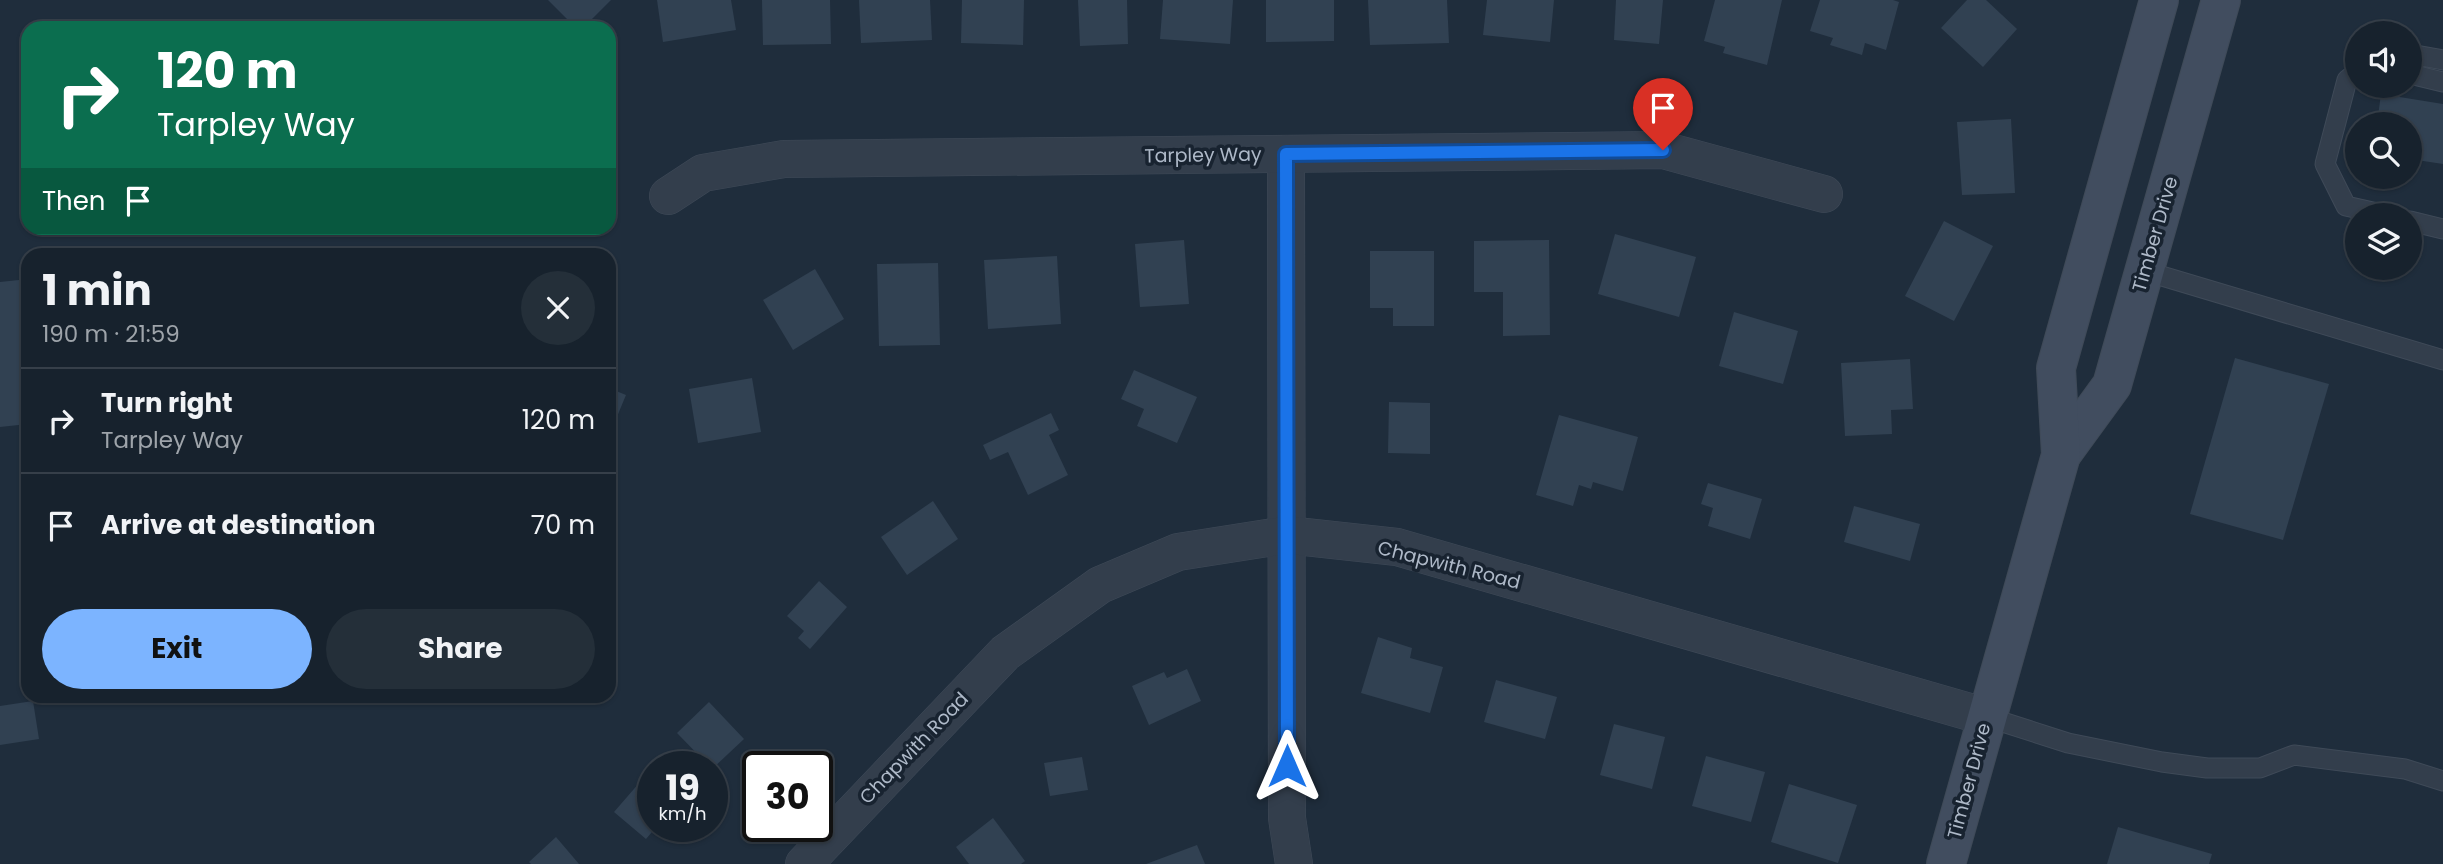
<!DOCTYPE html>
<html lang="en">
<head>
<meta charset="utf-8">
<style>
	body { margin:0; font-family:Poppins,sans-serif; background:#242f39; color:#f1f3f6; height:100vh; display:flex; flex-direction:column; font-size:26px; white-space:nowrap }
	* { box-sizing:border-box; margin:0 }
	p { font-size:23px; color:#9ea4aa }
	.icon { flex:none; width:38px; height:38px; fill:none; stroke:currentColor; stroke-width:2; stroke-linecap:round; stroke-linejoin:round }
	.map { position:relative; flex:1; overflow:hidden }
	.side { position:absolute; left:21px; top:248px; width:595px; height:455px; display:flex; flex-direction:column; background:#17222d; border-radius:21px; box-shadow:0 2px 5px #0004,0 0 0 2px #363f49 }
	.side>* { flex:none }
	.banner { position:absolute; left:21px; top:21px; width:595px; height:214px; border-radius:21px; box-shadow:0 2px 5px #0004,0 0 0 2px #363f49; background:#0b6e4f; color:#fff; overflow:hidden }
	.buttons { position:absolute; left:2345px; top:21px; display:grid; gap:14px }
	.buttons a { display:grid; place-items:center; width:77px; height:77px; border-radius:50%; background:#17222d; box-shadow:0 2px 5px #0004,0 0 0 2px #363f49; font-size:35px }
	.speed { position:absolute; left:637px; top:751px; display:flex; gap:14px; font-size:35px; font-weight:700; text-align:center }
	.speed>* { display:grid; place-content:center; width:91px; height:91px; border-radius:50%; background:#17222d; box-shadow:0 2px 5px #0004,0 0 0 2px #363f49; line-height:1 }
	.speed small { font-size:18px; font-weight:400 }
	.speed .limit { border:4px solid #111; border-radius:10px; background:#fff; color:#111 }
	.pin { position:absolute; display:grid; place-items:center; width:60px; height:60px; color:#fff; margin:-72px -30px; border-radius:50% 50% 50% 0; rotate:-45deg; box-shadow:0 0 7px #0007 }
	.pin .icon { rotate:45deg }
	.me { position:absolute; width:77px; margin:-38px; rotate:0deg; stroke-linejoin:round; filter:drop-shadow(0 0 5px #0008) }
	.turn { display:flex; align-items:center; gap:24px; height:147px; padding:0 21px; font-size:32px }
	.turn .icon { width:91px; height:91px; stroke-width:2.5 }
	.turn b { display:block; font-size:49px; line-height:60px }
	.then { display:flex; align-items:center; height:66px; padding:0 21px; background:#0003; gap:14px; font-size:26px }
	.round { display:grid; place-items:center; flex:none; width:74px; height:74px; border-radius:37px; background:#242f39 }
	.head { display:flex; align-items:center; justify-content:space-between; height:119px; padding:0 21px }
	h1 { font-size:42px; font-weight:700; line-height:52px }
	.cta { display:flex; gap:14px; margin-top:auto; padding:14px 21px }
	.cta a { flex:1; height:80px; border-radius:42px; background:#7cb4ff; color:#111; font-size:28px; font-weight:700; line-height:80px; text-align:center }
	.cta a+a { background:#242f39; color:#f1f3f6 }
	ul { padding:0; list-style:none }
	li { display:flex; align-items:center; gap:21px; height:105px; padding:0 21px; border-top:2px solid #363f49 }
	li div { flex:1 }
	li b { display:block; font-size:26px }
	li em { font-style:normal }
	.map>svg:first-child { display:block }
</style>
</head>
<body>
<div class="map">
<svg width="2443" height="864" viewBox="0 0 2443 864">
	<rect width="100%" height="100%" fill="#1f2d3c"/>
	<g fill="#314152">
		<polygon points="548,0 611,0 583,28 576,28"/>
		<polygon points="657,0 731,0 736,30 663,42"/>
		<polygon points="762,0 830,0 831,44 763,45"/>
		<polygon points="859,0 930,0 932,40 861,43"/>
		<polygon points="962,0 1024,0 1023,45 961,43"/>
		<polygon points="1078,0 1127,0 1128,44 1080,46"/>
		<polygon points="1163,0 1233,0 1230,44 1160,39"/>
		<polygon points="1266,0 1334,0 1334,41 1266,42"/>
		<polygon points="1368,0 1447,0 1449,43 1370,45"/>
		<polygon points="1487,0 1554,0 1550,42 1483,35"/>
		<polygon points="1616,0 1663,0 1659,44 1614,40"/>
		<polygon points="1715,0 1782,0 1767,65 1723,53 1725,47 1704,41"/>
		<polygon points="1820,0 1893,0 1899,2 1886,50 1865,43 1862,55 1830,45 1833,38 1810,31"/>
		<polygon points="1967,0 1986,0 2017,29 1983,67 1941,28"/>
		<polygon points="2381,94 2443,104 2443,164 2410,159 2410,124 2377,124"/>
		<polygon points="2011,119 2015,193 1962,195 1957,122"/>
		<polygon points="1944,221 1993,246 1954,321 1905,296"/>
		<polygon points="1615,234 1696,257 1679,317 1598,294"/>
		<polygon points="1184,240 1189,304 1140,307 1135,244"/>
		<polygon points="1549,240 1550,335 1503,336 1503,292 1474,292 1474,241"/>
		<polygon points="1370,251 1434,251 1434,326 1393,326 1393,308 1370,308"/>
		<polygon points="1057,256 1061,324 988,329 984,260"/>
		<polygon points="938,263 940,345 879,346 877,264"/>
		<polygon points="815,269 844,319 793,350 763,300"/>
		<polygon points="28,279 28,424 0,427 0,282"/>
		<polygon points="1734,312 1798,331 1783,384 1719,366"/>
		<polygon points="2235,358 2329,384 2283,540 2190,514"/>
		<polygon points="1910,359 1913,409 1891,410 1892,434 1845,436 1841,363"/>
		<polygon points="1134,370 1197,397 1177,443 1137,426 1144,409 1121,399"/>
		<polygon points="752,378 761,432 698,443 689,389"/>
		<polygon points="609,388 626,395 609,436"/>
		<polygon points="1389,402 1430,403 1430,454 1388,453"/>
		<polygon points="1051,413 1059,430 1049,435 1068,475 1028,495 1008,452 990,460 983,445"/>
		<polygon points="1559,415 1638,437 1623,491 1593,482 1591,489 1579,485 1573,506 1536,495"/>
		<polygon points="1708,483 1762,499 1750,539 1708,526 1713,508 1701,504"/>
		<polygon points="933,501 958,539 907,575 881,537"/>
		<polygon points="1854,506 1920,524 1910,561 1844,542"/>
		<polygon points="819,581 847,607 810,649 798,638 804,631 787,616"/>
		<polygon points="1378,637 1412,648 1410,658 1443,667 1430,713 1361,693"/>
		<polygon points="1187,669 1201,701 1149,725 1132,686 1164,672 1167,678"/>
		<polygon points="1496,680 1557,697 1545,739 1484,722"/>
		<polygon points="33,701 39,739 0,745 0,706"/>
		<polygon points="709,702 744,739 712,769 677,733"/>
		<polygon points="1614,724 1665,737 1652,789 1600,775"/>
		<polygon points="1706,756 1765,772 1751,822 1692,806"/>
		<polygon points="1082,757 1088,790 1050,796 1044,763"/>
		<polygon points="653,767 653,826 657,826 646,839 614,812"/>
		<polygon points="1789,784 1857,805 1838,863 1771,842"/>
		<polygon points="993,818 1025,861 1021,864 969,864 956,847"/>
		<polygon points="2118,827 2212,854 2209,864 2107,864"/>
		<polygon points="556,837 579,864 531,864 529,862"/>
		<polygon points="1197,845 1205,864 1146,864"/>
	</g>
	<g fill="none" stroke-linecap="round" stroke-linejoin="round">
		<g stroke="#3f4a58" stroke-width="21">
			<g id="lane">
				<polyline points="2410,54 2443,60"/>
				<polyline points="2357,72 2347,80 2325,164 2346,206 2386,215"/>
				<polyline points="2410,74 2443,82"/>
				<polyline points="2410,221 2443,229"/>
				<polyline points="2145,271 2443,360"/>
				<polyline points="1987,717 2068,743 2162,762 2207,768 2260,768 2294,755 2405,769 2443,781"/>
			</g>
		</g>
		<g stroke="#3f4a58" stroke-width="38">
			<g id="street">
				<polyline points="1286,154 1287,818 1294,864"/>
				<polyline points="668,196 703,173 784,159 1663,150 1824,194"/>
				<polyline points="804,864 1005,653 1100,585 1178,552 1287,535 1397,547 1987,717"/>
			</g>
		</g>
		<g stroke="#3f4a58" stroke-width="40">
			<g id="secondary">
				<polyline points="2061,455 2112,385 2221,0"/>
				<polyline points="1946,864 2061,455 2056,368 2159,0"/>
			</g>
		</g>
		<use href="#lane" stroke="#333e4c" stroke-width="19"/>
		<use href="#street" stroke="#333e4c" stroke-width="37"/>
		<use href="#secondary" stroke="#414d5f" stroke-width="38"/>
	</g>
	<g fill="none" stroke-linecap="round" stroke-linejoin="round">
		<g stroke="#114b97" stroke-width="18">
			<polyline id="route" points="1287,766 1286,154 1663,150"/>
		</g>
		<use href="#route" stroke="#1a73e8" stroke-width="12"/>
	</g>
	<g text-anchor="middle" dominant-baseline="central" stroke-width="7" stroke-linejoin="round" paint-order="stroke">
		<g font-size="19" fill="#aeb9c8" stroke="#182330">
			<text transform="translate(1203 155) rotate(-1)">Tarpley Way</text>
			<text transform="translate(2155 234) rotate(-74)">Timber Drive</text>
			<text transform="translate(1449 565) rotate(14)">Chapwith Road</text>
			<text transform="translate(914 748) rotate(-46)">Chapwith Road</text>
			<text transform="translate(1969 781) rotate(-75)">Timber Drive</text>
		</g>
	</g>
</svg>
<div class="buttons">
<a><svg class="icon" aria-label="sound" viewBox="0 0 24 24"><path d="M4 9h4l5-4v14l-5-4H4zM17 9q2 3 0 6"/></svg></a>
<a><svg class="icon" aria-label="search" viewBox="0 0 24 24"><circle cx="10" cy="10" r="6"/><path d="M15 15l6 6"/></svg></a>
<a><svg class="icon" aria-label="layers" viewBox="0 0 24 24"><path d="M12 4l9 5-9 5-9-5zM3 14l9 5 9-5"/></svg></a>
</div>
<div class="speed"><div>19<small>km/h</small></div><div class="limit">30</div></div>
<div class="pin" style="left:1663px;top:150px;background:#d93025"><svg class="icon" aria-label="arrive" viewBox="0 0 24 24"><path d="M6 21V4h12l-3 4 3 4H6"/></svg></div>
<svg class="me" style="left:1287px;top:766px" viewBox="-20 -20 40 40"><path d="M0-17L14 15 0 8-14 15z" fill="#1a73e8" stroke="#fff" stroke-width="4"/></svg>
<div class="banner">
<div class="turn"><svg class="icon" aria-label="right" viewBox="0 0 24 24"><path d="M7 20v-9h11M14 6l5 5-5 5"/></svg><div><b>120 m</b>Tarpley Way</div></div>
<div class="then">Then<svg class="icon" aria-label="arrive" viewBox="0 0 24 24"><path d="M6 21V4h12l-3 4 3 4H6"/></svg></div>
</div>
<section class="side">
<div class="head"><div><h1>1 min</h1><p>190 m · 21:59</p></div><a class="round"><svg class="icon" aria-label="close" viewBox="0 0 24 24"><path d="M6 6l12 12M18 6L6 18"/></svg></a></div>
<ul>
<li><svg class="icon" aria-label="right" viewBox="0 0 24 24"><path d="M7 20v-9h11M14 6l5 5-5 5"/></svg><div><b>Turn right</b><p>Tarpley Way</p></div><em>120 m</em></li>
<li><svg class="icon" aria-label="arrive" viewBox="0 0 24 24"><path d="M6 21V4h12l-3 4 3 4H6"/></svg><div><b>Arrive at destination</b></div><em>70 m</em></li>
</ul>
<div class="cta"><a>Exit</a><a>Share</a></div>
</section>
</div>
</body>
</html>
